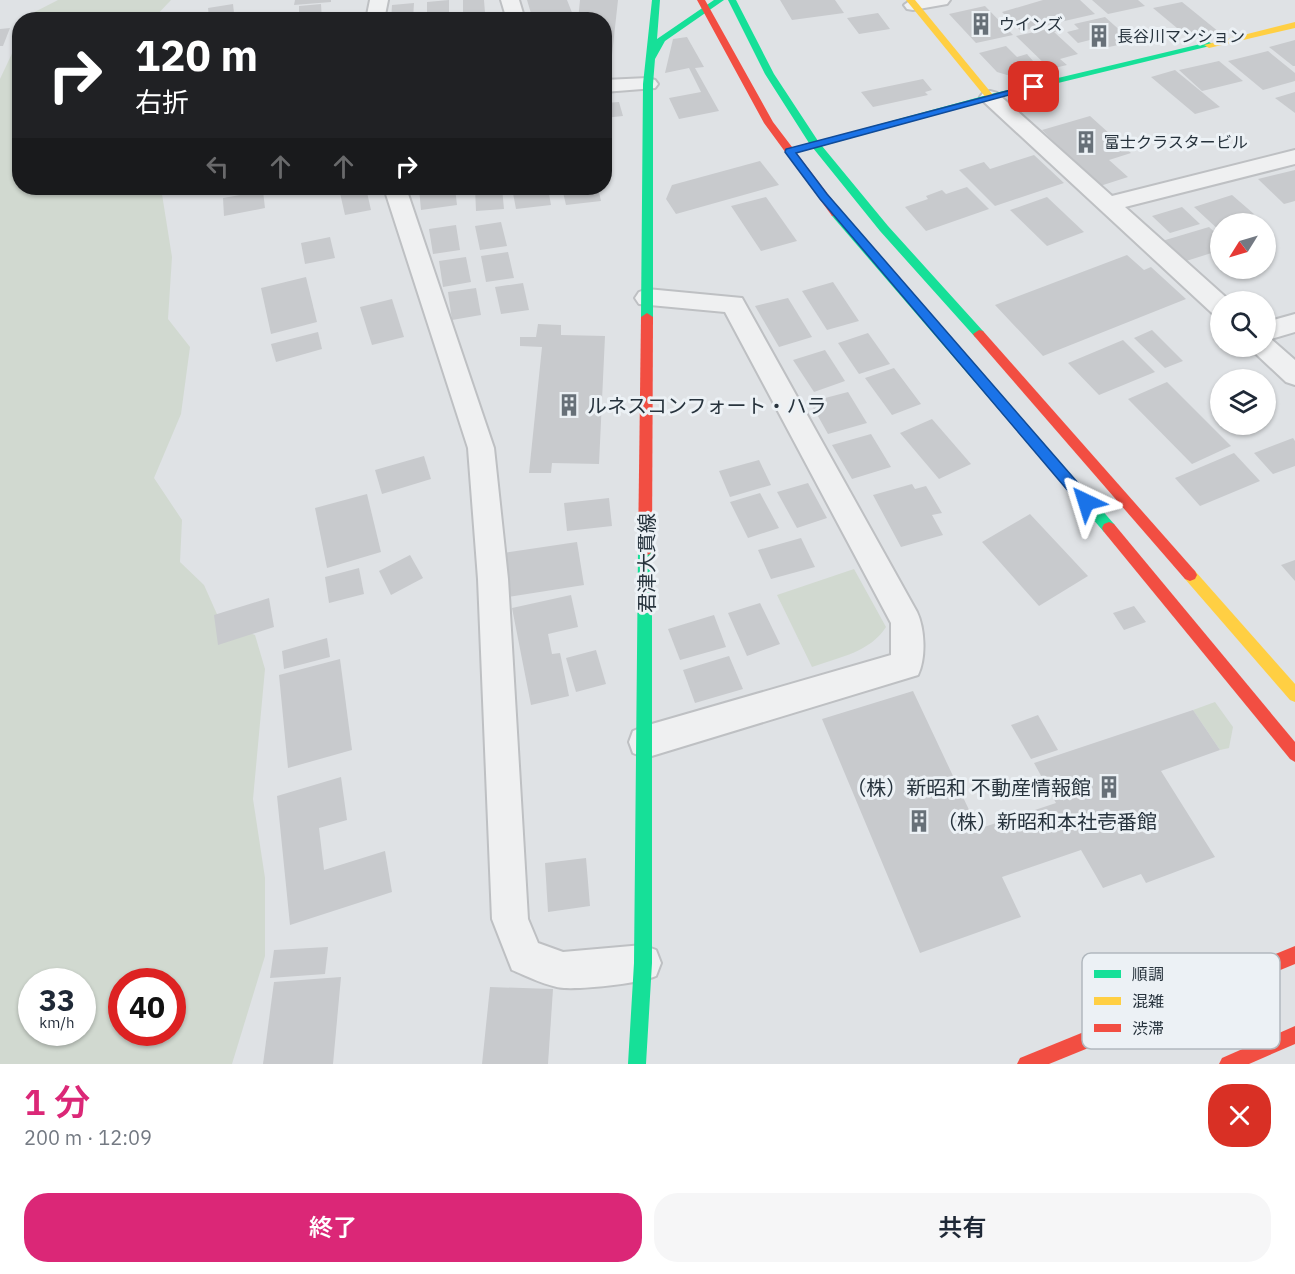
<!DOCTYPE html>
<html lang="ja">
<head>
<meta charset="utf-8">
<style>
	body { margin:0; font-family:"IBM Plex Sans","Noto Sans JP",sans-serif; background:#f6f6f7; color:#1f2937; height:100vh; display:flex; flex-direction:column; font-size:22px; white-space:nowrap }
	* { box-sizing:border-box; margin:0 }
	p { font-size:20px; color:#747a83 }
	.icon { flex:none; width:33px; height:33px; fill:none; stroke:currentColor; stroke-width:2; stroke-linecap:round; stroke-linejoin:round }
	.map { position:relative; height:1064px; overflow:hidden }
	.side { display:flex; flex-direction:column; background:#fff; flex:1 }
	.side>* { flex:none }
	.banner { position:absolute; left:12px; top:12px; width:600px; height:183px; border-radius:24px; box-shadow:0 2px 4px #0004; background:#202124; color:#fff; overflow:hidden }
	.needle { width:39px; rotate:233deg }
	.controls { position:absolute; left:1210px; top:213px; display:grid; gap:12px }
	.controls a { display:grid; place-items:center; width:66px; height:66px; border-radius:50%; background:#fff; box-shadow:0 2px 4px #0004; font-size:30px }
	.speed { position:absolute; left:18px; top:968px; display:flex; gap:12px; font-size:30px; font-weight:700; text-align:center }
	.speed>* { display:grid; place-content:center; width:78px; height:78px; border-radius:50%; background:#fff; box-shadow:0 2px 4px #0004; line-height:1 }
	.speed small { font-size:15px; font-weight:400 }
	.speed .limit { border:9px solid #d22; background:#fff; color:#111 }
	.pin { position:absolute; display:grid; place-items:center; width:51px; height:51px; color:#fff; margin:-26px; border-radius:12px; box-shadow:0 3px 9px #0006 }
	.me { position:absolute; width:66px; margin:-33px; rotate:319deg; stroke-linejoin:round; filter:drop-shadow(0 0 4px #0008) }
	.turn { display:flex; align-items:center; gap:21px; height:126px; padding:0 24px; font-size:27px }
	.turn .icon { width:78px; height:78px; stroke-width:2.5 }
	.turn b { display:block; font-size:42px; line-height:51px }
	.lanes { display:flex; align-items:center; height:57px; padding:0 24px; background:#0003; justify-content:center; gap:30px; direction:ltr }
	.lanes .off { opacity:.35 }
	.round { display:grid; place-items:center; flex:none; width:63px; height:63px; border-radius:24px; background:#f6f6f7 }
	.summary { display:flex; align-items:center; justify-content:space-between; height:102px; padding:0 24px }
	h1 { font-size:36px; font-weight:600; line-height:45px; color:#db2777 }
	.action { display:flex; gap:12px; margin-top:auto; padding:12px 24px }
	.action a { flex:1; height:69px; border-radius:24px; background:#db2777; color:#fff; font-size:24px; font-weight:600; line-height:69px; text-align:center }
	.action a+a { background:#f6f6f7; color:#1f2937 }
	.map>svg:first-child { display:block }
</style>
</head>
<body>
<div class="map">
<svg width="1295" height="1064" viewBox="0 0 1295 1064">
	<rect width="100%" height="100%" fill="#dfe2e5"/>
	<g fill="#d1d9d0" fill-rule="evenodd">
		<polygon points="58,0 171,0 153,19 21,19"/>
		<path d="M 19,25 L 20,188 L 161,188 L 172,257 L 168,319 L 190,347 L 181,414 L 154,478 L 182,520 L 180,562 L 204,585 L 220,621 L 255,635 L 265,669 L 253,799 L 265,878 L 265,956 L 232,1064 L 0,1064 L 0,79 L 15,47 ZM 32,981 L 82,981 L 82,1032 L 32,1032 ZM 122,981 L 172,981 L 172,1032 L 122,1032 Z"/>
		<path d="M 854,569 L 886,627 C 870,652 840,657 812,667 L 777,595 Z"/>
		<polygon points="1215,702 1233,727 1229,748 1220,750 1193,710"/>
	</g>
	<g fill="#c8cacd">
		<polygon points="295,0 331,0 331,2 294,5"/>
		<polygon points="449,0 449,16 427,18 427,2"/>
		<polygon points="463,0 484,0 485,13 463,15"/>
		<polygon points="527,0 567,0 575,20 533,20"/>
		<polygon points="580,0 618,0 612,55 604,55 604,20 578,20"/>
		<polygon points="780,0 835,0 844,13 792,20"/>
		<polygon points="1043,0 1080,0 1095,14 1021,31 1002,12"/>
		<polygon points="1092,0 1138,0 1145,6 1108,14"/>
		<polygon points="1182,2 1219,32 1189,38 1153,8"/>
		<polygon points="414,3 413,20 391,20 392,5"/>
		<polygon points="233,4 234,13 209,17 208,8"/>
		<polygon points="321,4 322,20 299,20 299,6"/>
		<polygon points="985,6 1013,35 976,43 949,14"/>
		<polygon points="878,13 890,29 859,34 847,18"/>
		<polygon points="1105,17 1133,42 1099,49 1090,40 1078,43 1067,32 1079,29 1074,24"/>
		<polygon points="10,28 3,46 0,46 0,29"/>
		<polygon points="1053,28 1057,31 1054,32 1078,54 1060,59 1067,65 1050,69 1016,36"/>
		<polygon points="687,37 704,67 695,68 719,111 679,119 669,98 701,92 689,68 665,73 673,39"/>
		<polygon points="1295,40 1295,66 1293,66 1269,47"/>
		<polygon points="1006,46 1017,57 1027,54 1039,68 1007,75 997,72 979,53"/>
		<polygon points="1268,51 1295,73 1295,81 1263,90 1228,61"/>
		<polygon points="1219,61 1243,81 1202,91 1179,70"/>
		<polygon points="1175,70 1220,107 1195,114 1151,77"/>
		<polygon points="923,79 932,90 925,92 928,95 873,107 861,92"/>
		<polygon points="1295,92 1295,113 1275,98"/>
		<polygon points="619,102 623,116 604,118 604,103"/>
		<polygon points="1090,116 1131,153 1109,160 1128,177 1100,186 1042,130"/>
		<polygon points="604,125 607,125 611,164 604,164"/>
		<polygon points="1034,155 1064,183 995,206 959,170 984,162 990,169"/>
		<polygon points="760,161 779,185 676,214 666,199 672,185"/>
		<polygon points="1295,170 1295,201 1284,204 1258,179"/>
		<polygon points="967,187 989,209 926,231 905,207 928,199 926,196 942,190 946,194"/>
		<polygon points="366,188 371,210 345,215 340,193"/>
		<polygon points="419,188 455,188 457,205 421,210"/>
		<polygon points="475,188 502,188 504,209 476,211"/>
		<polygon points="512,188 548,188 551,205 516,209"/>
		<polygon points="562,188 598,188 601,201 566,205"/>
		<polygon points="263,191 265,208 224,216 223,198"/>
		<polygon points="1232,195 1254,214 1237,219 1242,224 1221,224 1221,232 1194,207"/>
		<polygon points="766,197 797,241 761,251 731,206"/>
		<polygon points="1047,197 1084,232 1047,246 1010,210"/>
		<polygon points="1182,207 1200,224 1170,233 1152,216"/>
		<polygon points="501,222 507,246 480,250 475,226"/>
		<polygon points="456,225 460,250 433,254 429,229"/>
		<polygon points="1209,227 1221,238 1221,250 1183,262 1162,241"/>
		<polygon points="330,237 335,258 305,264 301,243"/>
		<polygon points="508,252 514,278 486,282 481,256"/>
		<polygon points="1127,255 1144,270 1151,267 1186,299 1043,356 995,305"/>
		<polygon points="466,257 471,282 443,287 439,261"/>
		<polygon points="306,277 317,322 271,334 261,288"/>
		<polygon points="833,282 859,321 827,330 802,291"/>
		<polygon points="523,283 529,310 501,314 495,287"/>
		<polygon points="476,288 481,315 452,320 448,292"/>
		<polygon points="788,298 812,337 779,347 755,306"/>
		<polygon points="392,299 404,337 372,345 360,307"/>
		<polygon points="538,324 561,325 561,335 605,336 599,464 552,463 551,473 529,473 542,347 520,346 520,337 536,337"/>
		<polygon points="1152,330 1183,361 1165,368 1134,338"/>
		<polygon points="318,332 322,349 276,362 271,344"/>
		<polygon points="868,333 890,364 859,374 838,343"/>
		<polygon points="1123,340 1155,372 1099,395 1068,363"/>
		<polygon points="825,350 845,381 814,392 793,360"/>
		<polygon points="894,368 921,404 892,415 865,378"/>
		<polygon points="1167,382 1231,446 1192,464 1128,399"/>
		<polygon points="848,392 867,423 828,434 810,402"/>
		<polygon points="932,419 971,464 939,479 900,433"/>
		<polygon points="871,434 891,467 852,479 832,445"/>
		<polygon points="1293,438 1295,441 1295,466 1273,474 1254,453"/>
		<polygon points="1234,453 1260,481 1200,506 1175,478"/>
		<polygon points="424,456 431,479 382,494 375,470"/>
		<polygon points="759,460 771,485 730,497 719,471"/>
		<polygon points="808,483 827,518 797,528 777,492"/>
		<polygon points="912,484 915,489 926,486 942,513 932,515 943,535 901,547 873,495"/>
		<polygon points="760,493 779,528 748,538 730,502"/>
		<polygon points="367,494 381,552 327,568 315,508"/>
		<polygon points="609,498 612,526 567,531 564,503"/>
		<polygon points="1030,514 1088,576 1039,606 982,542"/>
		<polygon points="801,538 815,567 771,579 758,550"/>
		<polygon points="577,542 584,585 508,597 503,553"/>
		<polygon points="410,555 423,578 391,595 379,571"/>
		<polygon points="1295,560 1295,581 1281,565"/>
		<polygon points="359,568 364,594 329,603 325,577"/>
		<polygon points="571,595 578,627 548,634 552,654 560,653 569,696 531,705 512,608"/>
		<polygon points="269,598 274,627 218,645 214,615"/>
		<polygon points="760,603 780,644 747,656 728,613"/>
		<polygon points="1134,606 1146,622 1124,630 1113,613"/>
		<polygon points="714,615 726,647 680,660 668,629"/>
		<polygon points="327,638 330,657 284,669 282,651"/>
		<polygon points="596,650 606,684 576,692 566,658"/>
		<polygon points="729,656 743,689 695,703 683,670"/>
		<polygon points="340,659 352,750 288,768 279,675"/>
		<polygon points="913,691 978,829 1056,803 1034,763 1193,710 1220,750 1161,771 1215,857 1146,883 1141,874 1103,888 1081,850 1002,877 1021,917 920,953 822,719"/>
		<polygon points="1038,715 1058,750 1031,759 1011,725"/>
		<polygon points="341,777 347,820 319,828 324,870 385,851 392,892 290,925 277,796"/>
		<polygon points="586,858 590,906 548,912 545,863"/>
		<polygon points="328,947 325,974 270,978 274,950"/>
		<polygon points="341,977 333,1064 263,1064 274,982"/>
		<polygon points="490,987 553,989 548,1064 482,1064"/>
	</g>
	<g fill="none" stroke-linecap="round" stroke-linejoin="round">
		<g stroke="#bec0c3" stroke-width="4">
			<g id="street">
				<polygon points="370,0 388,0 384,20 366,20"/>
				<polygon points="501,0 519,0 525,20 507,20"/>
				<polygon points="911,0 950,0 947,4 913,10 907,9 904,5"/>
				<polygon points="648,78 655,80 658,84 655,88 604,92 604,80"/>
				<polygon points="990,91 997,93 1112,196 1295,150 1295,164 1125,207 1230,301 1221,302 1221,316 1212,313 983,101 980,97 983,93"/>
				<path d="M 384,188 L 406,188 L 494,448 L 508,579 L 528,919 L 538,943 L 563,952 L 643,945 L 656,950 L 661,963 L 656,976 C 638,984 585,989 564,988 C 548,987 527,976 512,970 L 492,919 L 478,579 L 468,448 Z"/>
				<path d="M 647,289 L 742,298 L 917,612 C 925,629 926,658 918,675 L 645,758 L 633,753 L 629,742 L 633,731 L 645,726 L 891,655 L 891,623 L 725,312 L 639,304 L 635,298 L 639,292 Z"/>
				<polygon points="1295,314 1295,332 1271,339 1295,360 1295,385 1286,382 1255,353 1252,346 1266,346 1266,322"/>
			</g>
		</g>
		<use href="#street" fill="#eff0f1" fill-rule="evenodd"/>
		<g fill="#16e098" fill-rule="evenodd">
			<polygon points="652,0 660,0 657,39 714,0 724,0 665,41 655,59 653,84 653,317 647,321 641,317 643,84"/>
			<polygon points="728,0 736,0 774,74 818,141 987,95 1209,42 1214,45 992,99 822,146 888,226 983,331 985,334 979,338 975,337 880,231 813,148 795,151 795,147 809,143 765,74"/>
			<polygon points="836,209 840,210 1114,524 1116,528 1114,532 1104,532 832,216 831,213"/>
			<polygon points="645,544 650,546 652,550 652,963 646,1064 628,1064 634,963 638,550 640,546"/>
		</g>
		<g fill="#ffcf43" fill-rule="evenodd">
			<polygon points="906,0 915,0 993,95 993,99 987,99"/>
			<polygon points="1295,22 1295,28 1209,48 1204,45"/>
			<polygon points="1190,569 1195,571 1295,684 1295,702 1290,700 1185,579 1183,575 1185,571"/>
		</g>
		<g fill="#f24e42" fill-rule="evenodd">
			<polygon points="697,0 705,0 773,122 840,210 840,216 832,216 764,123"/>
			<polygon points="647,313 653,317 652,550 650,554 645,556 640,554 638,550 641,317"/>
			<polygon points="979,330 983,331 1195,571 1197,575 1195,579 1190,581 1185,579 975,337 973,334"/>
			<polygon points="1109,522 1114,524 1295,742 1295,762 1290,759 1104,532 1102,528 1104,524"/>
			<polygon points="1295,946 1295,964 1049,1064 1017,1064 1020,1058"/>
			<polygon points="1295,1026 1295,1044 1249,1064 1219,1064 1222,1058"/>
		</g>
	</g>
	<polygon fill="#1a73e8" stroke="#114b97" stroke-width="1.5" points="1030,85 1038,87 796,153 827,194 1091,498 1093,502 1086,508 1081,506 820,199 785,152 786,149"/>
	<defs>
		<g id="building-bare" transform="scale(1.8)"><path d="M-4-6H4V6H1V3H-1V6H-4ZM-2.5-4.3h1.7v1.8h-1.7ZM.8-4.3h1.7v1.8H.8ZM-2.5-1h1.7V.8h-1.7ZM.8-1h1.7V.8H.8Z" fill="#677078" stroke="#ecf1f5" stroke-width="2.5" paint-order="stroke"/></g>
	</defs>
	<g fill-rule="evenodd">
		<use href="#building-bare" x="981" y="24"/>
		<use href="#building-bare" x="1099" y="36"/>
		<use href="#building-bare" x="1086" y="142"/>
		<use href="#building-bare" x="569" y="405"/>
		<use href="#building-bare" x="1109" y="787"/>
		<use href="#building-bare" x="919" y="821"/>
	</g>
	<g text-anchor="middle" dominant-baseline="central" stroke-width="6" stroke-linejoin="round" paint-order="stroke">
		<g font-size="16" fill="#27333d" stroke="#ecf1f5" text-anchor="start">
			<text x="999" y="24">ウインズ</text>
			<text x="1117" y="36">長谷川マンション</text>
			<text x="1104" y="142">富士クラスタービル</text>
		</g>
		<g font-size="20" fill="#27333d" stroke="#ecf1f5" text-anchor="start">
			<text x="587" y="405">ルネスコンフォート・ハラ</text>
			<text x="1091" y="787" text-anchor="end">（株）新昭和 不動産情報館</text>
			<text x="937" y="821">（株）新昭和本社壱番館</text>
		</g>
		<g font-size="20" fill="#27333d" stroke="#ecf1f5">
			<text transform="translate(646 563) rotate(-90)">君津大貫線</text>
		</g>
	</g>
	<rect x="1082" y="953" width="198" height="96" rx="9" fill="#ecf1f5" stroke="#b1b8be" stroke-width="1.5"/>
	<rect x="1094" y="970" width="27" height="8" fill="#16e098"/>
	<rect x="1094" y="997" width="27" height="8" fill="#ffcf43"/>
	<rect x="1094" y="1024" width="27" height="8" fill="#f24e42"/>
	<g font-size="16" fill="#27333d">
		<text x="1132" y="980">順調</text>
		<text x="1132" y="1007">混雑</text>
		<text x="1132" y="1034">渋滞</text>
	</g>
</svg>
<div class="controls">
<a><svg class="needle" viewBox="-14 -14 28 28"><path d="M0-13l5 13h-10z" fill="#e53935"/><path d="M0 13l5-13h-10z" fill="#747a83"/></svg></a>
<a><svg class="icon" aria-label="search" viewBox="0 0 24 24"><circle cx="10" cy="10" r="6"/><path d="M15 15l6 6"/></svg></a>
<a><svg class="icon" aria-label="layers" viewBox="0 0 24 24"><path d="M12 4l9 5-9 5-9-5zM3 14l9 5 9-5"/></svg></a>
</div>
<div class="speed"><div>33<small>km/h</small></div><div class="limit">40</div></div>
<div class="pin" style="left:1034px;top:87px;background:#d93025"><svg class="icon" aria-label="arrive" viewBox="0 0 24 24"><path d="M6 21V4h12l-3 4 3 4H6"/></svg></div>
<svg class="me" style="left:1086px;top:502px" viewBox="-20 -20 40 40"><path d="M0-17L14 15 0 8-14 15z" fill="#1a73e8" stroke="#fff" stroke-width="4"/></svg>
<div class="banner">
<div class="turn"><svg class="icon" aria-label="right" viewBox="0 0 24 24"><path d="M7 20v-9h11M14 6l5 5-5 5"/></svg><div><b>120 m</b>右折</div></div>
<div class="lanes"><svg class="icon off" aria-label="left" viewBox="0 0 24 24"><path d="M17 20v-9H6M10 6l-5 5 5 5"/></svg><svg class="icon off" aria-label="ahead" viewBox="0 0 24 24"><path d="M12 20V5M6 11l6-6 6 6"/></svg><svg class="icon off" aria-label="ahead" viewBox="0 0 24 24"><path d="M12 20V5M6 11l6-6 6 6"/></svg><svg class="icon" aria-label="right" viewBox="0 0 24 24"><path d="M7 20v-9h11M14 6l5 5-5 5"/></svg></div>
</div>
</div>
<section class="side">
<div class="summary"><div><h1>1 分</h1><p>200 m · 12:09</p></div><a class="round" style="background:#d93025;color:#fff"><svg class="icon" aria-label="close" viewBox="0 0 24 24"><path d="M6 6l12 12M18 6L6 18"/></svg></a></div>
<div class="action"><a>終了</a><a>共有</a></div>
</section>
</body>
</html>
